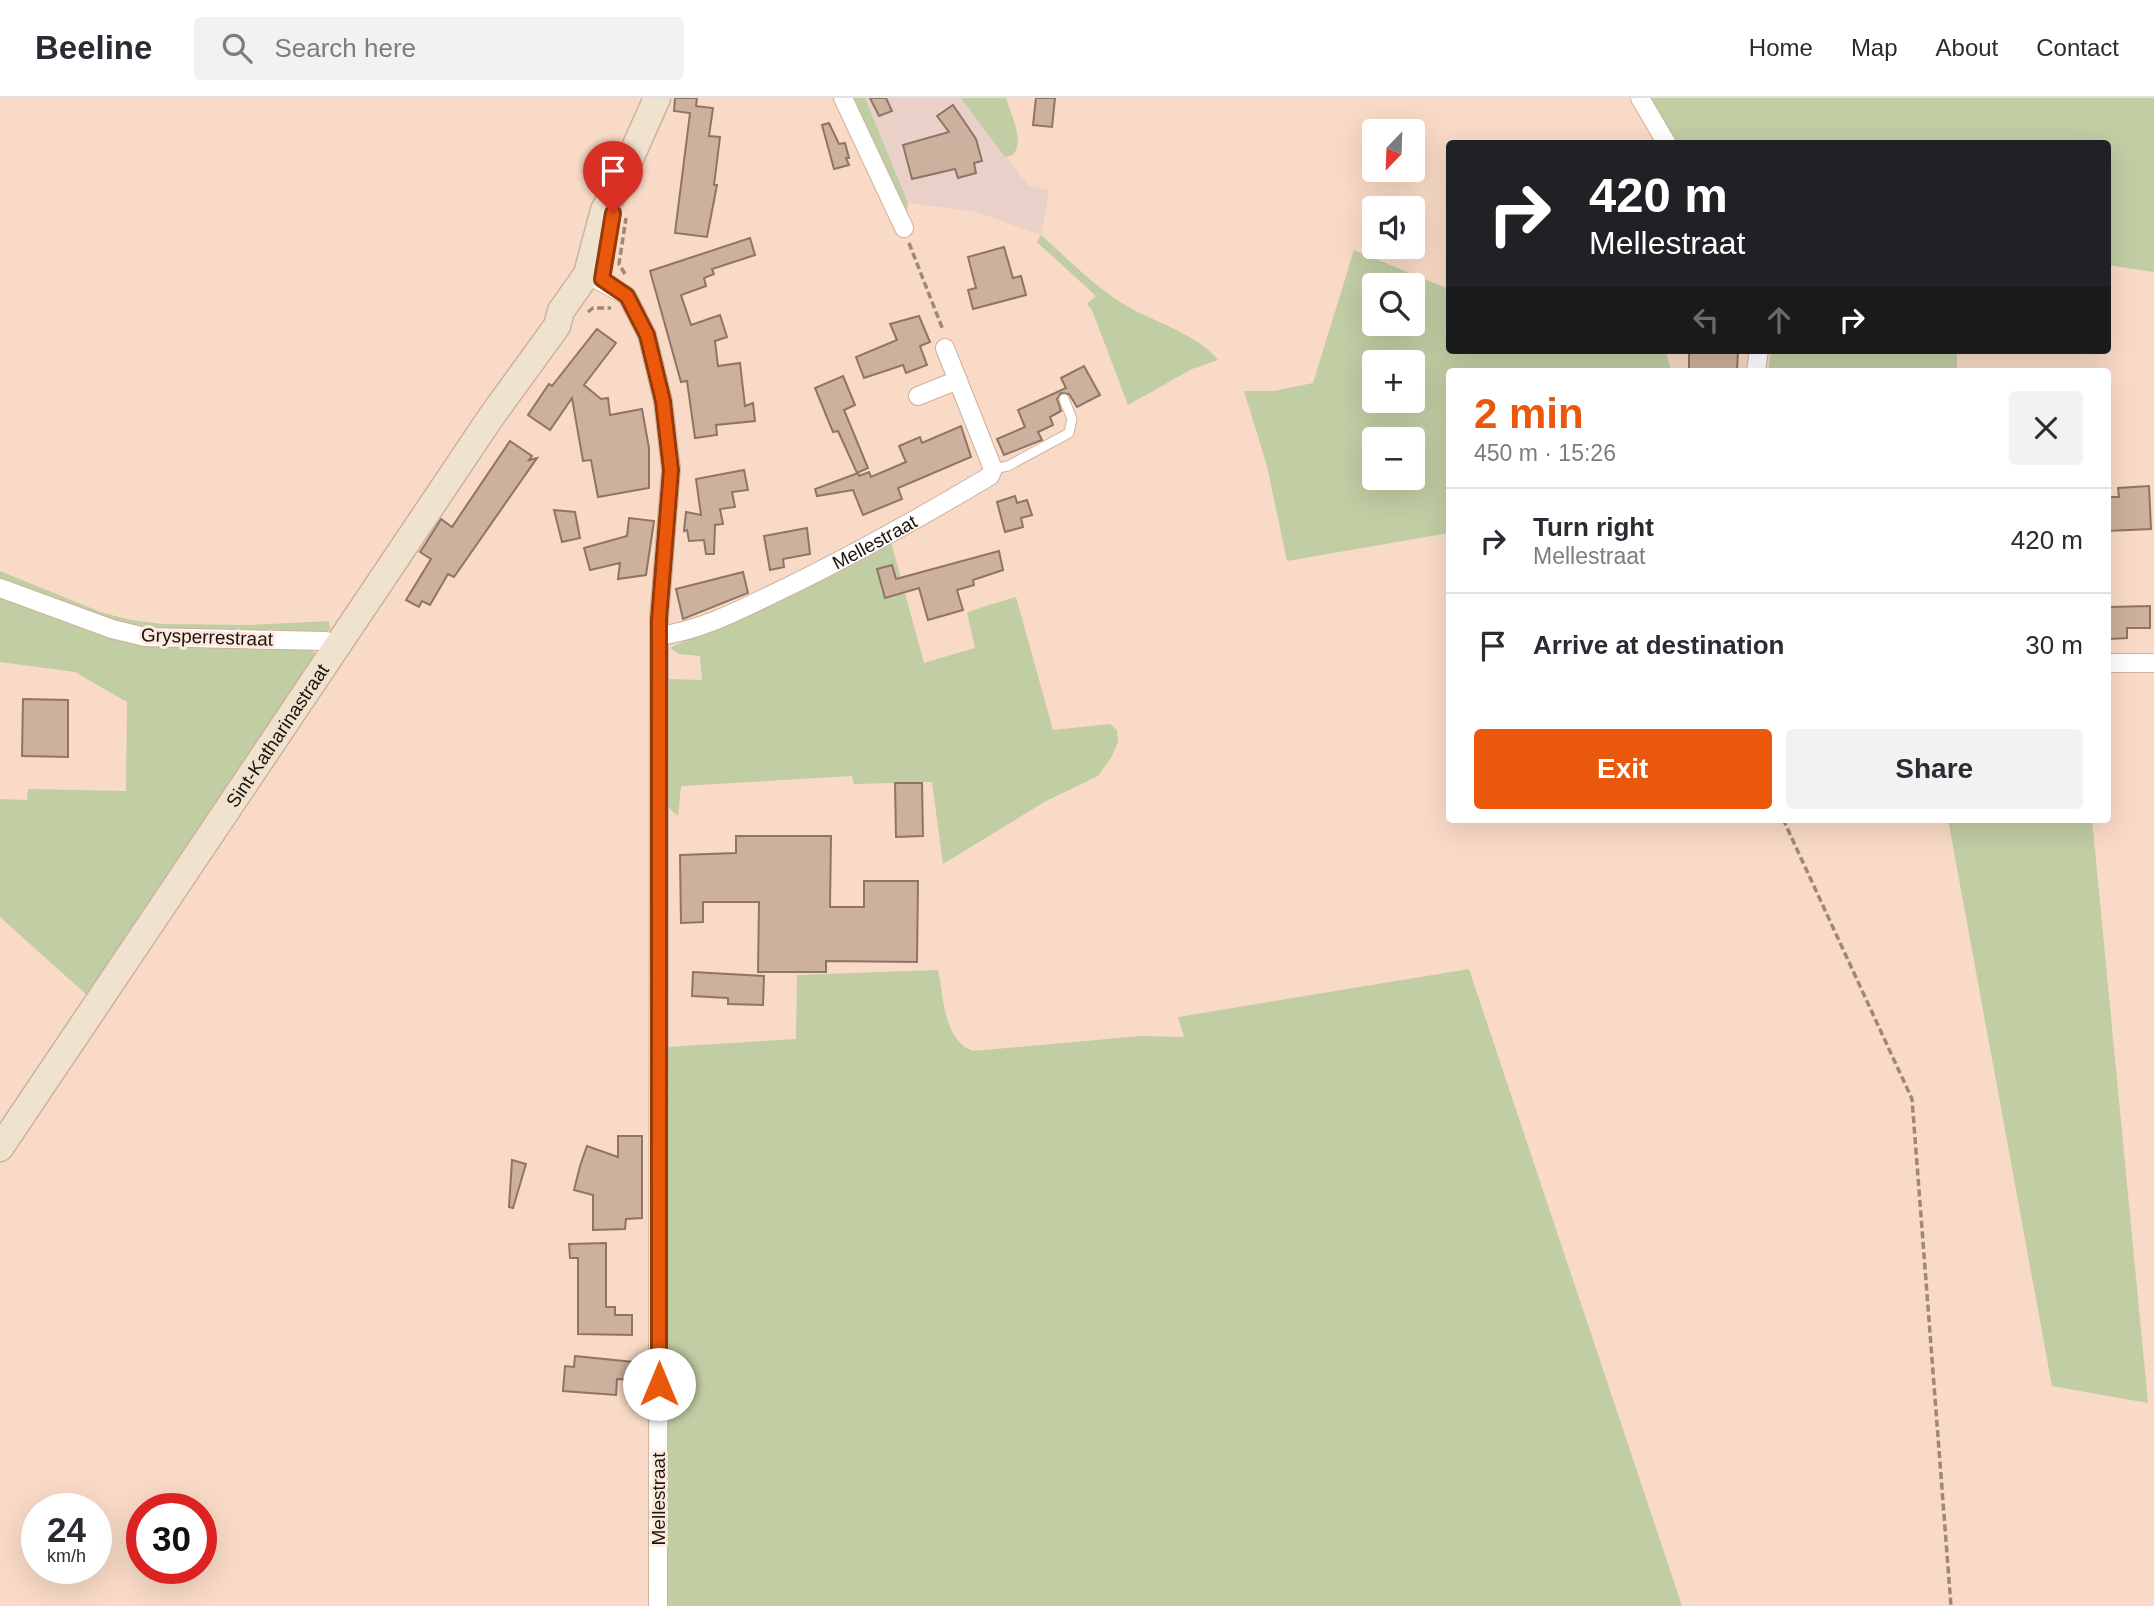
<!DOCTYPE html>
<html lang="en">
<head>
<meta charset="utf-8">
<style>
	body { margin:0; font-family:Arial,sans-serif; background:#f2f2f3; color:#2b2b33; height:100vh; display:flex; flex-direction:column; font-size:26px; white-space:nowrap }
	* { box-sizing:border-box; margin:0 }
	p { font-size:23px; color:#7c7c81 }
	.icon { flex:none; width:38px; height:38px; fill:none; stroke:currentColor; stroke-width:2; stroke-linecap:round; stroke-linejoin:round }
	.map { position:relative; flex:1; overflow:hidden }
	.details { position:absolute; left:1446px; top:270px; width:665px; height:455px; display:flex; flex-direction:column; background:#fff; border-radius:7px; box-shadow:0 7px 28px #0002 }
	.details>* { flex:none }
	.hud { position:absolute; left:1446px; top:42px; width:665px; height:214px; border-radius:7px; box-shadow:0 7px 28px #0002; background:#202124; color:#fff; overflow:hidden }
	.needle { width:46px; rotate:203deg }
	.fabs { position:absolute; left:1362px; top:21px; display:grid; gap:14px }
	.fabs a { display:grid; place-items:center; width:63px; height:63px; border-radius:7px; background:#fff; box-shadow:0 7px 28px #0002; font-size:35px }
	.speed { position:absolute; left:21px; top:1395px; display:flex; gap:14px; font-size:35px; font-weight:700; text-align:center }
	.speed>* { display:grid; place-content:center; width:91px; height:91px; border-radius:50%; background:#fff; box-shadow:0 7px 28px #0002; line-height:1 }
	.speed small { font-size:18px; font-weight:400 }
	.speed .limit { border:10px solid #d22; background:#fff; color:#111 }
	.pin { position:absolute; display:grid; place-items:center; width:60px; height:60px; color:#fff; margin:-72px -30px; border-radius:50% 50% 50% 0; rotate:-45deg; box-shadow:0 0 7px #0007 }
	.pin .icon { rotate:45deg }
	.me { position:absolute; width:77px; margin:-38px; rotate:0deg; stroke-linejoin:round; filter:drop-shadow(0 0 5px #0008) }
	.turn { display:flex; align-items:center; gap:24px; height:147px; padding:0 28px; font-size:32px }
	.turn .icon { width:91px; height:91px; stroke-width:2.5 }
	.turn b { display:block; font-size:49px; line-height:60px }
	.lanes { display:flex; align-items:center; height:66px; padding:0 28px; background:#0003; justify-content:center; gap:35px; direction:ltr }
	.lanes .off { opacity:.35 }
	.round { display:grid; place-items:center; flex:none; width:74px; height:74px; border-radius:7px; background:#f2f2f3 }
	.headline { display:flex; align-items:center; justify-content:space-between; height:119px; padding:0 28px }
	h1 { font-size:42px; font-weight:600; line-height:52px; color:#ea580c }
	.primary-button { display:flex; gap:14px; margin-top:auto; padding:14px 28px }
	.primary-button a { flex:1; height:80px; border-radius:7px; background:#ea580c; color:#fff; font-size:28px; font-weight:600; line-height:80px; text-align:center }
	.primary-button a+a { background:#f2f2f3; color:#2b2b33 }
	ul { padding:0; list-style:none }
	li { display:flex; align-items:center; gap:21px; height:105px; padding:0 28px; border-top:2px solid #e1e1e2 }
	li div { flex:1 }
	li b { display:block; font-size:26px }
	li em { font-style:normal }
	header { display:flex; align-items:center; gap:42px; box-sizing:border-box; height:98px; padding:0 35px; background:#fff; border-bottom:2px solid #e1e1e2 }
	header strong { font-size:33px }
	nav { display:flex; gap:38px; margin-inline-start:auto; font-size:24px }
	.search { width:490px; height:63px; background:#f2f2f3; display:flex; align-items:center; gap:18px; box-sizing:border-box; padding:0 24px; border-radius:7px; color:#7c7c81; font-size:26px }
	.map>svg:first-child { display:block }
</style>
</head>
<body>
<header>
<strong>Beeline</strong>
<div class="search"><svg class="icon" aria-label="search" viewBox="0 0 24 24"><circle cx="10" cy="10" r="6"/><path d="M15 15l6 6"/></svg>Search here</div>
<nav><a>Home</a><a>Map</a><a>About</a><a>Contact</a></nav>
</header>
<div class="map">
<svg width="2154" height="1508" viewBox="0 0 2154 1508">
	<rect width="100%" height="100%" fill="#f8dac6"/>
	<polygon fill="#e9d0c9" points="865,0 961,0 1029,88 1049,92 1041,137 977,114 908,105"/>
	<g fill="#c1cda3" fill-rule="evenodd">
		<polygon points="851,0 865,0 908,105 907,113 899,116"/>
		<path d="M 961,0 L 1006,0 C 1011,17 1025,42 1013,57 L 1005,59 Z"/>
		<polygon points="1649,0 2154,0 2154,174 2107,167 2107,46 1677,45"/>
		<path d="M 1041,137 C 1067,160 1091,185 1120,204 C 1151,224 1194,233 1218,262 L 1192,271 L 1128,307 L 1092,212 L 1087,206 L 1096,198 L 1037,144 Z"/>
		<path d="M 1354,152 L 1449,191 L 1449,252 L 1666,252 L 1671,273 L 1449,273 L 1449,435 L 1287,463 L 1267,368 L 1244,293 L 1274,293 L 1313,285 ZM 1412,187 L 1412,226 L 1374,226 L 1374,187 ZM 1374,264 L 1412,264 L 1412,303 L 1374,303 ZM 1374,341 L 1412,341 L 1412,380 L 1374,380 Z"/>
		<polygon points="1771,252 1957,252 1957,273 1768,273"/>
		<polygon points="891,444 924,565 975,550 967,514 1016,499 1053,632 1110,626 1117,632 1118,644 1111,660 1098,678 1046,703 943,766 932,684 854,686 852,678 681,688 678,718 667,708 668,581 702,582 700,558 679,556 670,550"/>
		<polygon points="0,473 103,515 131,522 162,526 249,527 329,523 330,532 316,535 177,534 123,529 0,482"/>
		<polygon points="0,499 132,546 312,550 316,558 88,898 0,819 0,701 27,702 28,691 126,693 127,604 75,574 0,564"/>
		<polygon points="1948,721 2092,721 2148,1305 2052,1288"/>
		<path d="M 1469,871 L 1682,1508 L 666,1508 L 667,949 L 796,941 L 797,877 L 938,872 C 944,899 943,942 973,953 L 1141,938 L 1184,939 L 1178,919 Z"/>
	</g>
	<g fill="#cdb09d" stroke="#8f7563" stroke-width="2">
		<polygon points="675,0 697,0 696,8 713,10 709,38 720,39 714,87 717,87 707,139 675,135 690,15 674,13"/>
		<polygon points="870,0 886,0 892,13 879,18"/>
		<polygon points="1036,0 1055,0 1052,29 1033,27"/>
		<polygon points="953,7 976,41 982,63 974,65 976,75 958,80 955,71 912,81 903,47 949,34 937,18"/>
		<polygon points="829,25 839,46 845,45 849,60 846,60 849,67 834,71 822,27"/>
		<polygon points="750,140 755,157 712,171 714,176 704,180 706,188 681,197 691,227 720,217 727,239 715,243 718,268 740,265 745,308 753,305 755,323 716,327 717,337 695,340 687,283 681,284 650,173"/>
		<polygon points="1004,149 1013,180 1021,178 1026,197 973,211 968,192 976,190 968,159"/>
		<polygon points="919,218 930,244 920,248 927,267 906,275 903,267 864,280 856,259 897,242 890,226"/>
		<polygon points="597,231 616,245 584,287 601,301 608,300 610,317 642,311 649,350 649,390 598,399 591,362 583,363 572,300 550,332 528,317 549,286 552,288"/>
		<polygon points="1689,252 1738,252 1737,273 1689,273"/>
		<polygon points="1084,268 1100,297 1077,309 1069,296 1061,295 1057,301 1061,313 1050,319 1053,327 1038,334 1042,342 1004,357 997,341 1025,329 1018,312 1066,290 1061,280"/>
		<polygon points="843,278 855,307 844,312 868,370 857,375 838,333 833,334 815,290"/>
		<polygon points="961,328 971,359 898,390 902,401 863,417 853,392 817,398 815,391 858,375 859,378 869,374 871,379 906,364 899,348 920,339 922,345"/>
		<polygon points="510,343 532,358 529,362 537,360 454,479 448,476 430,507 422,503 419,509 406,502 431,461 420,454 426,445 441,421 452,429"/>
		<polygon points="744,372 748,392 732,394 735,409 720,411 723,426 715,427 714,456 706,456 704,442 689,443 687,432 684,433 686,414 701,417 696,381"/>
		<polygon points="2149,388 2151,431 2107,433 2107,399 2119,399 2118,390"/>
		<polygon points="1015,398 1017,405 1027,402 1032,417 1021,420 1023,429 1005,434 997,404"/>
		<polygon points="554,412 575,414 580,440 562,444"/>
		<polygon points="629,420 654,423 646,477 618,481 620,465 590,472 584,450 627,438"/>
		<polygon points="807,430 810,456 783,461 784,469 770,472 764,438"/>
		<polygon points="999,453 1003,472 973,482 974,487 957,492 963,512 928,522 919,490 885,500 877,471 892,467 896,481"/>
		<polygon points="743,474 748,495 683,521 676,491"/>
		<polygon points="2150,508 2150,530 2127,530 2127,540 2110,541 2109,509"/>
		<polygon points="23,601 68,602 68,659 22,658"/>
		<polygon points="895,685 922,685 923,738 896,739"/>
		<polygon points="736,738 831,738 830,809 864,809 864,783 918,783 917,864 826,863 826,874 758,874 759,804 703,804 703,824 681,825 680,757 736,755"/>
		<polygon points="693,874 764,878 763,907 728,906 728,900 692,898"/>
		<polygon points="618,1038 642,1038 642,1120 626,1121 625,1131 593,1132 593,1097 574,1092 580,1068 587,1048 618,1059"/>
		<polygon points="512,1062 526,1066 513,1110 509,1109"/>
		<polygon points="606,1145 606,1209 615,1209 615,1217 632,1217 632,1237 578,1236 578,1160 570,1160 569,1146"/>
		<polygon points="575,1258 633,1264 632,1282 617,1281 616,1297 563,1293 565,1268 574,1269"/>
	</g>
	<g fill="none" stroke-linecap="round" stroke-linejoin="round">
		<g stroke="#ceb19e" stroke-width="11">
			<polyline id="lane" points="993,371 1008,368 1069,335 1072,321 1064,301"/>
		</g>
		<g stroke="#ceb19e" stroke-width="20">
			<g id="street">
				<polyline points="843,0 904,130"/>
				<polyline points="1640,0 1667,46"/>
				<polyline points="587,176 627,198 647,237 663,303 671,371 659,521 658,1508"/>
				<polyline points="1756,273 1759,252"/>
				<polyline points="918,298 958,282"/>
				<polyline points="0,490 112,531 145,539 326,543 336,549"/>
				<path id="s1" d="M 659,538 C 702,532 740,512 779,493 C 852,458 921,419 990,378 L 993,371 L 945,250"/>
				<polyline points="2107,565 2154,565"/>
			</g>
		</g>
		<g stroke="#ceb19e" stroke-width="29">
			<g id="secondary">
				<path id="s2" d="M 0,1050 L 491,319 L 557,228 L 561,213 L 587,176 L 604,112 L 617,90 L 657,0"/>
			</g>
		</g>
		<g stroke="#9e8879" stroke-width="3.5" stroke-dasharray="7 3.5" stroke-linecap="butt">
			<polyline points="909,145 943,232"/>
			<polyline points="625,176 619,166 626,120"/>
			<polyline points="588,214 593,210 611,210"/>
			<polyline points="1783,721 1912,1001 1951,1508"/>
		</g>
		<use href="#lane" stroke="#fff" stroke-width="9"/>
		<use href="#street" stroke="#fff" stroke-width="18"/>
		<use href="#secondary" stroke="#efe2cf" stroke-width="26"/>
	</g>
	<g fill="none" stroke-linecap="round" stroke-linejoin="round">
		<g stroke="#983908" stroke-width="18">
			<polyline id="route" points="613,115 602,181 627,198 647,237 663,303 671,372 659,521 659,1286"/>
		</g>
		<use href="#route" stroke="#ea580c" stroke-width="12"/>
	</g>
	<g text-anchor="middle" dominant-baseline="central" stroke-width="6" stroke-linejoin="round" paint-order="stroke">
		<g font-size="19" fill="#1e130c" stroke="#fceade">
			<text stroke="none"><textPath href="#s1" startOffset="236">Mellestraat</textPath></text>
			<text transform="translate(207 539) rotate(2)">Grysperrestraat</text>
			<text stroke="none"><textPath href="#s2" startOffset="497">Sint-Katharinastraat</textPath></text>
			<text transform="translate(658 1401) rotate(-90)">Mellestraat</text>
		</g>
	</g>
</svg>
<div class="fabs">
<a><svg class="needle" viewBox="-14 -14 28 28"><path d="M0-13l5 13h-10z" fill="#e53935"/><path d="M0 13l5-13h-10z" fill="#7c7c81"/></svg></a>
<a><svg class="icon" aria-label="sound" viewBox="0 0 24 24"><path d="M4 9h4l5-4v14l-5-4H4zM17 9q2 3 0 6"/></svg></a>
<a><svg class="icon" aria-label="search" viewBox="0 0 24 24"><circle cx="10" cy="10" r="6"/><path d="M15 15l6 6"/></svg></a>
<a>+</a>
<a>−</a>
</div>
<div class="speed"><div>24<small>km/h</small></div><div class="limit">30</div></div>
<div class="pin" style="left:613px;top:115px;background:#d93025"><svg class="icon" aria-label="arrive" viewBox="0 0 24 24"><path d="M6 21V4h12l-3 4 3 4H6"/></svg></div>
<svg class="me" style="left:659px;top:1286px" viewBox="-20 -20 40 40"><circle r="19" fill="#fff"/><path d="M0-13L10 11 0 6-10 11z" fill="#ea580c"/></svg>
<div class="hud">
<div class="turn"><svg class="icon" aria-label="right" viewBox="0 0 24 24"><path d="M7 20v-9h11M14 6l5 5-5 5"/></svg><div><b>420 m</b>Mellestraat</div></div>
<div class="lanes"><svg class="icon off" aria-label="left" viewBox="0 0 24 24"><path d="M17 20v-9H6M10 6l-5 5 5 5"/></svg><svg class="icon off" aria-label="ahead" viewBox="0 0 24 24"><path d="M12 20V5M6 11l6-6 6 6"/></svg><svg class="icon" aria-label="right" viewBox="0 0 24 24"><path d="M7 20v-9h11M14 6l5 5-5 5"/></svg></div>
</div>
<section class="details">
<div class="headline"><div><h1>2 min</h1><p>450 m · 15:26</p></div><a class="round"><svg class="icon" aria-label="close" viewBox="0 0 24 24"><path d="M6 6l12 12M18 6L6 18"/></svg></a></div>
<ul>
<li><svg class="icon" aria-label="right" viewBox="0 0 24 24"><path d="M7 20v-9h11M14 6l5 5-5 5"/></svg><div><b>Turn right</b><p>Mellestraat</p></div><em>420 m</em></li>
<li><svg class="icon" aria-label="arrive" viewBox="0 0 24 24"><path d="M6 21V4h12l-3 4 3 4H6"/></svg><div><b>Arrive at destination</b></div><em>30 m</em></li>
</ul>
<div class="primary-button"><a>Exit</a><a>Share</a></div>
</section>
</div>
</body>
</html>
